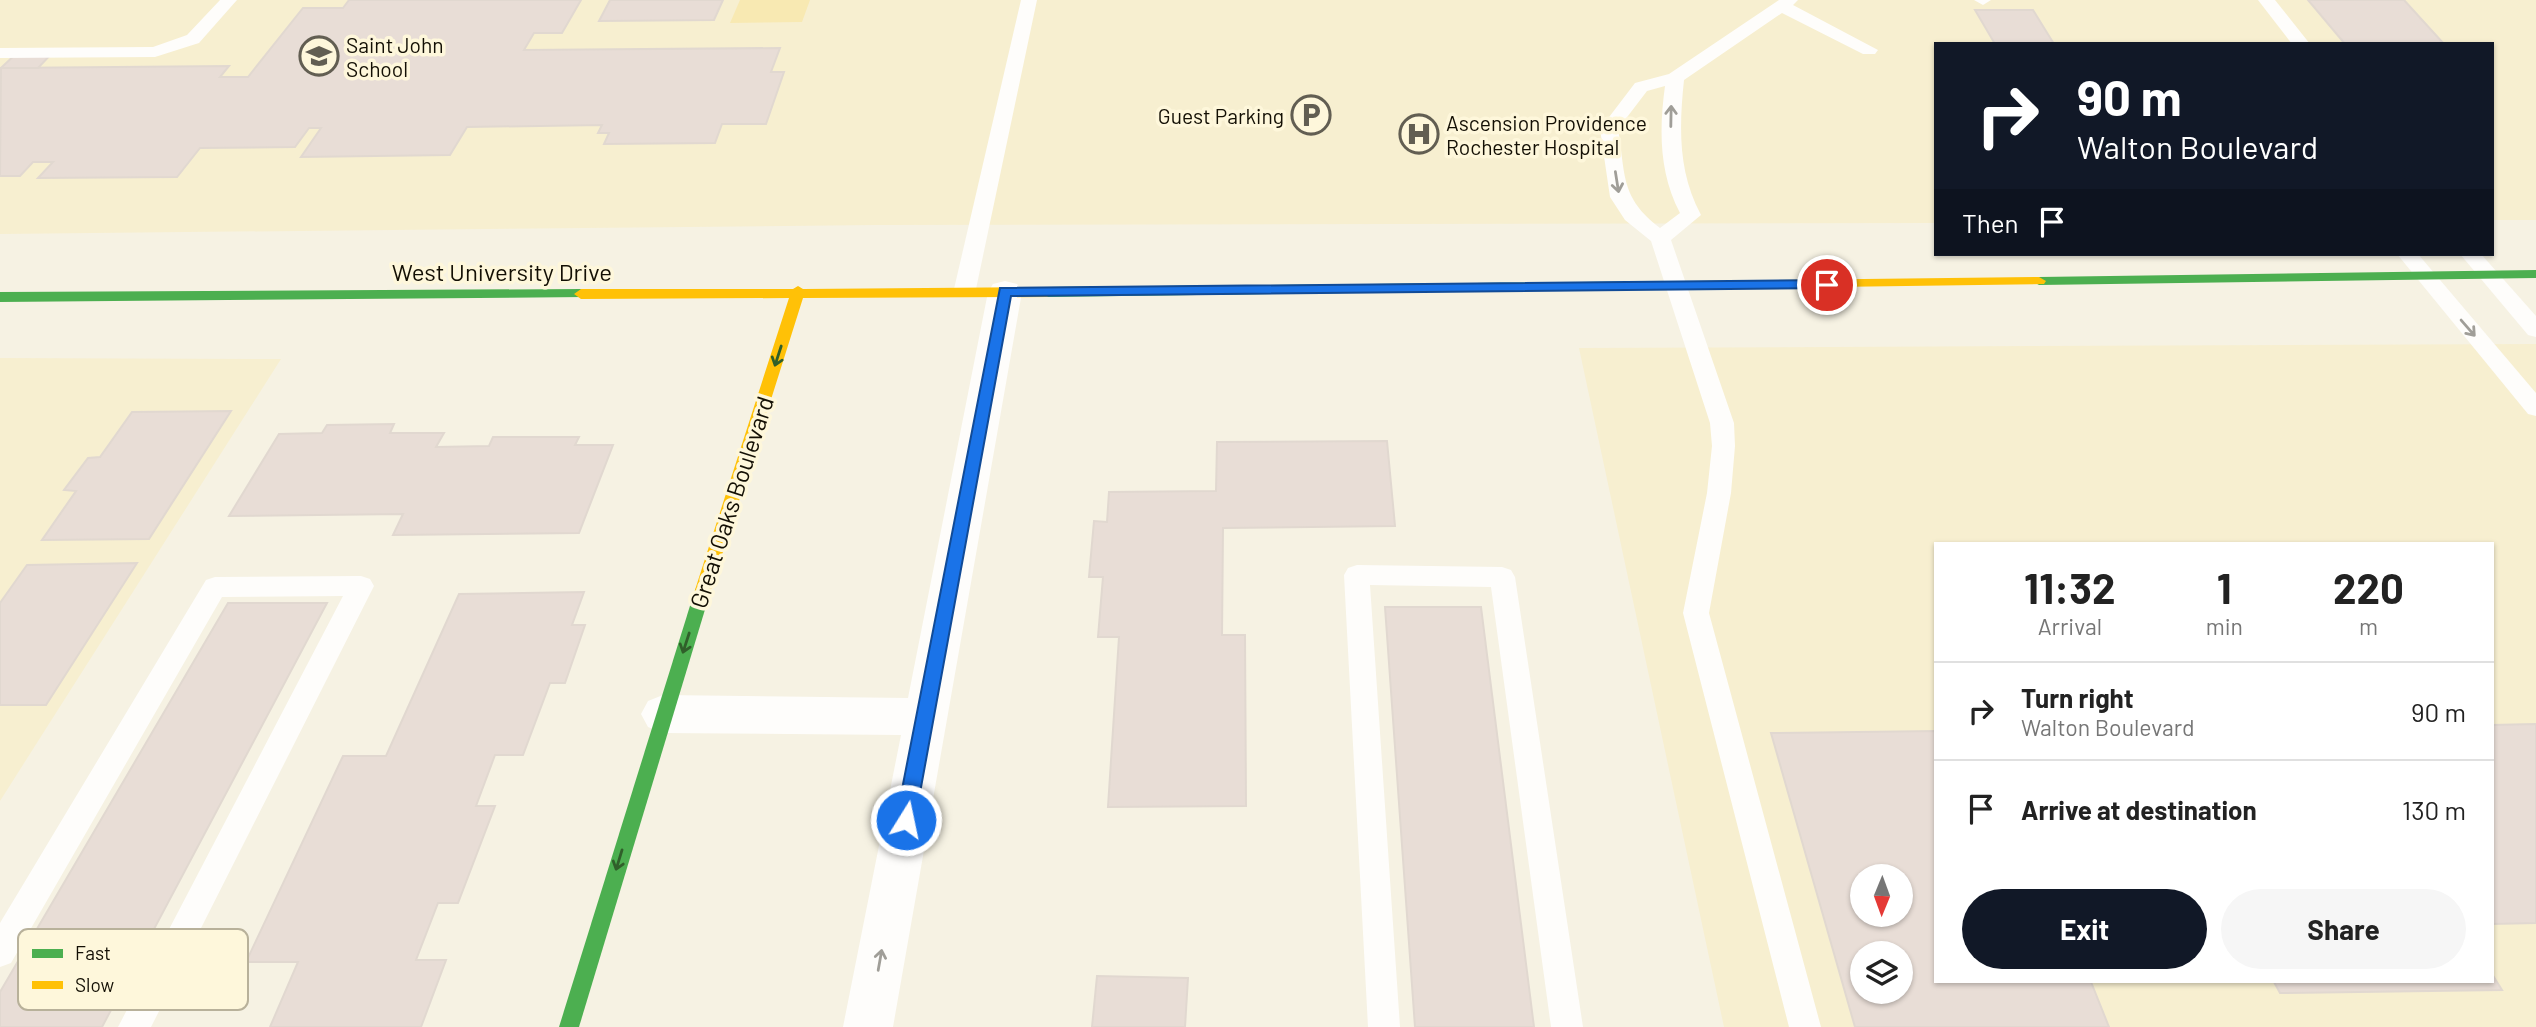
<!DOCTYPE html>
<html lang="en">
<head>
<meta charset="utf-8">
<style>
	body { margin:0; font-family:Barlow,sans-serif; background:#f6f6f6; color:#222; height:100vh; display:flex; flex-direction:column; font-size:26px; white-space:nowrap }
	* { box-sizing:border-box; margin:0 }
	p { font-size:23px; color:#767676 }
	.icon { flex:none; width:38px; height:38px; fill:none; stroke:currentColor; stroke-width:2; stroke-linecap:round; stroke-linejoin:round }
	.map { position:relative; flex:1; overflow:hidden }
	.side { position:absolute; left:1934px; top:542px; width:560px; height:441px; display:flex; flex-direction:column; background:#fff; border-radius:0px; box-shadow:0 2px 5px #0004 }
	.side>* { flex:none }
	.guide { position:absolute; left:1934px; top:42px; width:560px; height:214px; border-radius:0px; box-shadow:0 2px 5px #0004; background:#111827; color:#fff; overflow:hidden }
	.needle { width:46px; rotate:181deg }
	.tools { position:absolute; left:1850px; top:864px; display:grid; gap:14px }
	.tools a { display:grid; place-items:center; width:63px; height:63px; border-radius:50%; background:#fff; box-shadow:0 2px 5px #0004; font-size:35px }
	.pin { position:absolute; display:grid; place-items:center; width:60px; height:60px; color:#fff; margin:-30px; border:4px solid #fff; border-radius:50%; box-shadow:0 2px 7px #0007 }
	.me { position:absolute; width:77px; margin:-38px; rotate:10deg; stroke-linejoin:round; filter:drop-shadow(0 0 5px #0008) }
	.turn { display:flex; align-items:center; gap:24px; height:147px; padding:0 28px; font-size:32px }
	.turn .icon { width:91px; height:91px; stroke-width:2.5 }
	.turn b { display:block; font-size:49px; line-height:60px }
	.then { display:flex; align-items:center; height:66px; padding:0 28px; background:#0003; gap:14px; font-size:26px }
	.eta { display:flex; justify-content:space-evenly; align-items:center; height:119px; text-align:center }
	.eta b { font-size:42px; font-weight:700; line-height:49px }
	.primary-button { display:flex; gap:14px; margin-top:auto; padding:14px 28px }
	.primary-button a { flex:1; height:80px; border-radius:42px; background:#111827; color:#fff; font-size:28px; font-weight:700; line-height:80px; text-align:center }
	.primary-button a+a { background:#f6f6f6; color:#222 }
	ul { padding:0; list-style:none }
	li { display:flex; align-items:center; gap:21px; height:98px; padding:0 28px; border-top:2px solid #e0e0e0 }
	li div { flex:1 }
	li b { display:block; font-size:26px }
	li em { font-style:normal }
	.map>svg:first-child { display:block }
</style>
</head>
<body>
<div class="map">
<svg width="2536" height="1027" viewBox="0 0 2536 1027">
	<rect width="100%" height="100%" fill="#f6f2e3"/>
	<g fill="#f7efd0" fill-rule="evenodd">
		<polygon points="0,0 2536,0 2536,220 2492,220 2492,44 1936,44 1935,223 876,225 0,234"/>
		<path d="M 2536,344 L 2536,1027 L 1724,1027 L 1579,348 ZM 1936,544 L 2492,544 L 2492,982 L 1936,982 ZM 1862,877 L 1900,877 L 1900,915 L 1862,915 ZM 1862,954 L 1900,954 L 1900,992 L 1862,992 Z"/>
		<polygon points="0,358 281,359 0,801"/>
	</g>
	<polygon fill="#f8e9b2" points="740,0 810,0 802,22 730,23"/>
	<g fill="#e8ddd6" stroke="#e1d8d0" stroke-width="2" fill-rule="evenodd">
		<polygon points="349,0 581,0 562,33 534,33 524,50 780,48 771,72 784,72 766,124 722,124 715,143 604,144 609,133 598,133 602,125 467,127 450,155 301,157 321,128 309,128 295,147 200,148 177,177 38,178 53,162 33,162 20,176 0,176 1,68 229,66 220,77 248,77 303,8 343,8"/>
		<polygon points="610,0 723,0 714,20 599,21"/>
		<polygon points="2308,0 2404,0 2444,44 2345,44"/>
		<polygon points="1975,10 2033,10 2054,44 1995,44"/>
		<polygon points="21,49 56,49 38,68 1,68"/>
		<polygon points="231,411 149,539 42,540 76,491 64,490 88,458 100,457 132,412"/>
		<polygon points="394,424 390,433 444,433 436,447 489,446 493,437 579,437 575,445 613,445 579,533 393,535 403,514 229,516 279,434 322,433 327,425"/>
		<polygon points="1387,441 1395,526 1223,528 1222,635 1245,635 1246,806 1108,807 1119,637 1098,637 1103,577 1089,577 1094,521 1107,522 1109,492 1216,491 1217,442"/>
		<polygon points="137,563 46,705 0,705 0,603 27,565"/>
		<polygon points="584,592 572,625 585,625 565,683 550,683 523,755 495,755 476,806 495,806 458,903 438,903 416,960 446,960 421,1027 270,1027 298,962 246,962 343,756 386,756 459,594"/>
		<polygon points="228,603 327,603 102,1027 0,1027 0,992"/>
		<polygon points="1385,607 1481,607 1534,1027 1415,1027"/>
		<polygon points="2536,724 2536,923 2492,924 2492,725"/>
		<path d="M 1936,731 L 1936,982 L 2091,982 L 2109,1027 L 1855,1027 L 1771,733 ZM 1862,877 L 1900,877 L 1900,915 L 1862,915 ZM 1862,954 L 1900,954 L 1900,992 L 1862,992 Z"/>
		<polygon points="2492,974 2502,990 2280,993 2274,982 2492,982"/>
		<polygon points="1097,976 1188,978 1185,1027 1092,1027"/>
	</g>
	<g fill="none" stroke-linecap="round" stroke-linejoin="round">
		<g fill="#fefdfb" fill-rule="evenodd">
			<polygon points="220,0 237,0 199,43 155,57 0,58 0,48 153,47 187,35"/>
			<polygon points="1021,0 1037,0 976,289 965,296 954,289"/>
			<path d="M 1779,0 L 1798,0 L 1793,5 L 1878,50 L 1875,54 L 1863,54 L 1782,13 L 1684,80 C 1679,128 1678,172 1701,215 L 1671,240 L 1734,423 L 1735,446 L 1731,493 L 1709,613 L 1821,1027 L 1789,1027 L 1683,613 L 1707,493 L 1712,446 L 1710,423 L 1651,241 L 1625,220 L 1610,197 L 1600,129 L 1635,83 L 1669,74 ZM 1665,86 C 1659,130 1659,173 1680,213 L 1660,228 C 1620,197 1626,176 1618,129 L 1647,91 Z"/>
			<polygon points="1974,0 1991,0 1983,5"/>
			<polygon points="2258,0 2275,0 2310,44 2292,44"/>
			<polygon points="2397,254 2418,254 2536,393 2536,416 2528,414"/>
			<polygon points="2460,254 2481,254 2536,316 2536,337 2528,335"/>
			<polygon points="1357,565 1502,567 1511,570 1515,577 1583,1027 1551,1027 1491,587 1370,585 1400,1027 1368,1027 1344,575 1348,568"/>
			<polygon points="361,576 370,579 374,586 151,1027 118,1027 343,596 222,597 11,963 0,967 0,923 206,580 215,577"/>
		</g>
		<polygon fill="#fefdfb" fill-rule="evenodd" points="1005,281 1017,284 1022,292 893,1027 843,1027 901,735 663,733 648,727 641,714 648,701 663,695 908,698 988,292 993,284"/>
		<g fill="#4caf50" fill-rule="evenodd">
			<polygon points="2536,270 2536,278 2039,285 2032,281 2039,277"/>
			<polygon points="1696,281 1703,285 1701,288 1047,297 1040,292 1047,287"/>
			<polygon points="581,289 588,294 586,297 0,302 0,292"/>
			<polygon points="702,586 708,588 710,593 579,1027 559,1027 694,593 696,588"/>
		</g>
		<g fill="#ffc107" fill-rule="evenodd">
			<polygon points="2039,277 2046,281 2044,284 1696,289 1689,285 1696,281"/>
			<polygon points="798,286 803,289 1047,287 1054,292 1047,297 803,298 710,593 708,598 696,598 694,593 789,298 581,299 574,294 581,289 793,289"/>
		</g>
	</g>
	<defs><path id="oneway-shaft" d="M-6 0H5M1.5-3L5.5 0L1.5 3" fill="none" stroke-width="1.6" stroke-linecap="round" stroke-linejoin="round" transform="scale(1.75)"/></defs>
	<g stroke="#a09e98">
		<use href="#oneway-shaft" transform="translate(1671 116) rotate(-89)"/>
		<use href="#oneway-shaft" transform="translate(1617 182) rotate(81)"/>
		<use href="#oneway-shaft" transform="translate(2468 328) rotate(49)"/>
		<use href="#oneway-shaft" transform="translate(880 960) rotate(-80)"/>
	</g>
	<g stroke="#305f2a">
		<use href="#oneway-shaft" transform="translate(778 356) rotate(108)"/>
		<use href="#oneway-shaft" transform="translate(686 643) rotate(108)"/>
		<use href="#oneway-shaft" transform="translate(619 860) rotate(107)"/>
	</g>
	<polygon fill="#1a73e8" stroke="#114b97" stroke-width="2" points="1827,280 1834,285 1832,288 1011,296 915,820 912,826 906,829 899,826 896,820 1000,288"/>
	<defs>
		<g id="school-ring" transform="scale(2.0125)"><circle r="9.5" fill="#fef7db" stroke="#625e52" stroke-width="1.5"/><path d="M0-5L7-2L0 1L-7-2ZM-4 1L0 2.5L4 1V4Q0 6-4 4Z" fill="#625e52"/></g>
		<g id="parking-ring" transform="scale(2.0125)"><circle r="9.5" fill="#fef7db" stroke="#625e52" stroke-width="1.5"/><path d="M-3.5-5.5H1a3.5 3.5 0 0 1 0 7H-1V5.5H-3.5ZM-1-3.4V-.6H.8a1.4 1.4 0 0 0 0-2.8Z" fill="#625e52"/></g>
		<g id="hospital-ring" transform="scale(2.0125)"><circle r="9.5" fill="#fef7db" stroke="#625e52" stroke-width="1.5"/><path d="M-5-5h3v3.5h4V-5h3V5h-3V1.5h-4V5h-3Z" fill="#625e52"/></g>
	</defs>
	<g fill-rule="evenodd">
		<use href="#school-ring" x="319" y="56"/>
		<use href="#parking-ring" x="1311" y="115"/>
		<use href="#hospital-ring" x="1419" y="134"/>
	</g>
	<g text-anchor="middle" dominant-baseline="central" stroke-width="7" stroke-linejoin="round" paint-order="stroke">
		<g font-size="21" fill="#130f04" stroke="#fef7db" text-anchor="start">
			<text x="346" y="44">Saint John<tspan x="346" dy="24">School</tspan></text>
			<text x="1284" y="115" text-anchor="end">Guest Parking</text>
			<text x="1446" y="122">Ascension Providence<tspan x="1446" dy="24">Rochester Hospital</tspan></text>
		</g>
		<g font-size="24" fill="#130f04" stroke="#fef7db">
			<text x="502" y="271">West University Drive</text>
			<text transform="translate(731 502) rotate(-72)">Great Oaks Boulevard</text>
		</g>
	</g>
	<rect x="18" y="929" width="230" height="81" rx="10" fill="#fef7db" stroke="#b8b19a" stroke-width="2"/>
	<rect x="32" y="949" width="31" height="9" fill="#4caf50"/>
	<rect x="32" y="981" width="31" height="8" fill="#ffc107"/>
	<g font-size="19" fill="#130f04">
		<text x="75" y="960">Fast</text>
		<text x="75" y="992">Slow</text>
	</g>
</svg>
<div class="tools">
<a><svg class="needle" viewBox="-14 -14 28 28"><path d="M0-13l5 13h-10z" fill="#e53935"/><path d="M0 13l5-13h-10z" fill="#767676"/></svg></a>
<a><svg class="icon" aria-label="layers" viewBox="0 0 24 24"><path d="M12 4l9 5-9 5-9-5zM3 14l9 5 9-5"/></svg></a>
</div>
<div class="pin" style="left:1827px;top:285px;background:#d93025"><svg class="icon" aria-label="arrive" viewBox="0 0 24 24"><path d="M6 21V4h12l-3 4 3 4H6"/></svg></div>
<svg class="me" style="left:906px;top:820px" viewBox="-20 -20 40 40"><circle r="17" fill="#1a73e8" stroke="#fff" stroke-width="3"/><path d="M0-11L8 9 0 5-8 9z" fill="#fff"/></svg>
<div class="guide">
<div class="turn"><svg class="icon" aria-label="right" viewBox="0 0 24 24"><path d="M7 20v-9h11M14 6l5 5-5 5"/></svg><div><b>90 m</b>Walton Boulevard</div></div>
<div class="then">Then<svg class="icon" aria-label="arrive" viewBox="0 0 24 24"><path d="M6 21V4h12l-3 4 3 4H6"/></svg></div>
</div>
<section class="side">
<div class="eta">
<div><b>11:32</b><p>Arrival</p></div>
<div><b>1</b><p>min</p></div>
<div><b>220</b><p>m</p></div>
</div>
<ul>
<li><svg class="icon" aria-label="right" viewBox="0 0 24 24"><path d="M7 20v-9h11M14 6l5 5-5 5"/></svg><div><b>Turn right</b><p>Walton Boulevard</p></div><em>90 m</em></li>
<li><svg class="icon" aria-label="arrive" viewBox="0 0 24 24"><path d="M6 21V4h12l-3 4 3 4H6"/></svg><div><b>Arrive at destination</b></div><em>130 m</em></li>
</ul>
<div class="primary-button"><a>Exit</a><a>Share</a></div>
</section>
</div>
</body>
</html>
